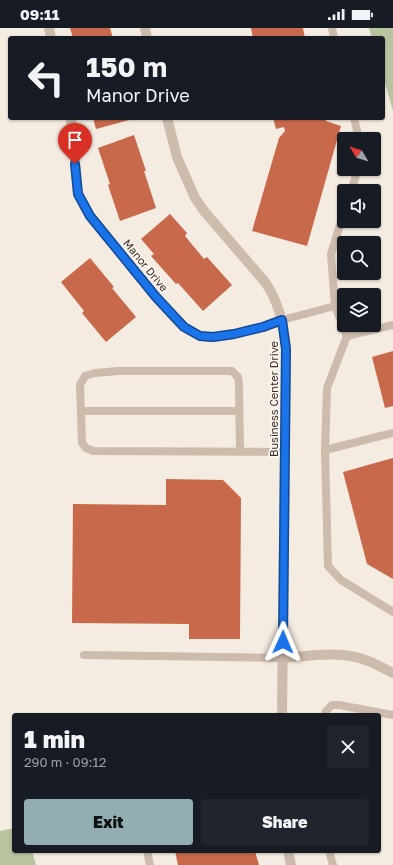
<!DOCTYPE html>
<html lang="en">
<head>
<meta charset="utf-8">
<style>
	body { margin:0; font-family:"Golos Text",sans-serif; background:#20242c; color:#f1f3f6; height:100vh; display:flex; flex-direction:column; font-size:15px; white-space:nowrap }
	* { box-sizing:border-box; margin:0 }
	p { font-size:13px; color:#9ea1a6 }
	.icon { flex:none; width:22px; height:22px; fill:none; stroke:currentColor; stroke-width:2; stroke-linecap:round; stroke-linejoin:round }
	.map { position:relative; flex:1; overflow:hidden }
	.drawer { position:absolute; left:12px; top:685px; width:369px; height:140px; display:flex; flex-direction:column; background:#171b24; border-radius:4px; box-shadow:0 1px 3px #0004 }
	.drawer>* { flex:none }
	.top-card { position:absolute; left:8px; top:8px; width:377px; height:84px; border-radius:4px; box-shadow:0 1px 3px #0004; background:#171b24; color:#f1f3f6; overflow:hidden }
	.needle { width:26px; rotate:308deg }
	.controls { position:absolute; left:337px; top:104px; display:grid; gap:8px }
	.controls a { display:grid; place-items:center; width:44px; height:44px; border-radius:4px; background:#171b24; box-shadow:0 1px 3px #0004; font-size:20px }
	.pin { position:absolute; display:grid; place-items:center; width:34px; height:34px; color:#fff; margin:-41px -17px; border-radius:50% 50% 50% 0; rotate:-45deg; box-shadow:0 0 4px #0007 }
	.pin .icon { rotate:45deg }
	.me { position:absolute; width:44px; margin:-22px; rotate:1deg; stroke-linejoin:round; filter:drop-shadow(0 0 3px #0008) }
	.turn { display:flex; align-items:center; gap:14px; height:84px; padding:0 12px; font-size:18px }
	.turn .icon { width:52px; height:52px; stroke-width:2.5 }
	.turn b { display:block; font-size:28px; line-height:34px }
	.round { display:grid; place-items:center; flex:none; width:42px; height:42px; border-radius:4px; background:#20242c }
	.headline { display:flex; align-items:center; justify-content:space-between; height:68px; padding:0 12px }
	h1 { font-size:24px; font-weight:800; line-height:30px }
	.primary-button { display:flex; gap:8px; margin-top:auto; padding:8px 12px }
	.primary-button a { flex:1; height:46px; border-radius:4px; background:#92aeb2; color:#111; font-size:16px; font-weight:800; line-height:46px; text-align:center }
	.primary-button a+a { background:#20242c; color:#f1f3f6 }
	.status { display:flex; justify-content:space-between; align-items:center; height:28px; padding:0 20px; background:#171b24; direction:ltr }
	.status svg { height:11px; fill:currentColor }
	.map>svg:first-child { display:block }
</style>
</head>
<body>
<div class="status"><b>09:11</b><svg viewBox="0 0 49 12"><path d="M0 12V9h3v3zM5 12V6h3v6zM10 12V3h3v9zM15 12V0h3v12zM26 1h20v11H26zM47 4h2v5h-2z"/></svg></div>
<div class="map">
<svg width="393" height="837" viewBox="0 0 393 837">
	<rect width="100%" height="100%" fill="#f4ebe1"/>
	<g fill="#b8c4a0">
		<polygon points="369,0 393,0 393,83 383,48 383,10 372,10"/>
		<polygon points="14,800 14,823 32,823 36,837 0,837 0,803"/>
	</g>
	<g fill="#c8694b">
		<polygon points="70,0 110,0 113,10 73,10"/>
		<polygon points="251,0 303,0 305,10 253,10"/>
		<polygon points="93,90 133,90 133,91 96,101"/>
		<polygon points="273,90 325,90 326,93 341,98 307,218 252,203 279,110 285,103 284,99 276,101"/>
		<polygon points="134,107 146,143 144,143 156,180 120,193 108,157 110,156 98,120"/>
		<polygon points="170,186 187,205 185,208 204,231 207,229 232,257 203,283 178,255 176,256 151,228 154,226 141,211"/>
		<polygon points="90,230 114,259 112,260 136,289 106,314 82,285 84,283 61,254"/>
		<polygon points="393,323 393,378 385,380 372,329"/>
		<polygon points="393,430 393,551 367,536 343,444"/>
		<polygon points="166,451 223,452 241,470 240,611 189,611 189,596 72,595 73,476 166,477"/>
		<polygon points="175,823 255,823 259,837 178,837"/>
	</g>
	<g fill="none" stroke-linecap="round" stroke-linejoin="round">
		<g stroke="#cdbbac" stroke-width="8">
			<polyline points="332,0 334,10"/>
			<polyline points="354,90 359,111"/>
			<polyline points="351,163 358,141"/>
			<polyline points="335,278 331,226 344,184"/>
			<polyline points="282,292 335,278 347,308 393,297"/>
			<polyline points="347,308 327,360 325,422 393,405"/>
			<polyline points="81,383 239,383"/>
			<polyline points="325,422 328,538 341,552 393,584"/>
			<polyline points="240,424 239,356 238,349 232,343 118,343 95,345 85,348 80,357 82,415 86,420 93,423 285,424"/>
			<polyline points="84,627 283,630"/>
			<polyline points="325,687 326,683 332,677 339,677 393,687"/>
			<polyline points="147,823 150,837"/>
			<polyline points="329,823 333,837"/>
		</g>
		<g stroke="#cdbbac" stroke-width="10">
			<polyline points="49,0 51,10"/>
			<polyline points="145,0 147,10"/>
			<polyline points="71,90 78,166 90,188 156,269 174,289 184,299 200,308 213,309 234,306 263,299 282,292"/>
			<path d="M 167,90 L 177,129 L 195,170 L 204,183 L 265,254 C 279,274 284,296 286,321 L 282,687"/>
			<path d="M 283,630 C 311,628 341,622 368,633 C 376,636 385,641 393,645"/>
			<polyline points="288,823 291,837"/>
		</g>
	</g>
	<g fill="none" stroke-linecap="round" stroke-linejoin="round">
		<g stroke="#114b97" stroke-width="10">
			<polyline id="route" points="75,136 78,166 90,188 156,269 184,299 200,308 213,309 234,306 263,299 282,292 286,321 283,614"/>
		</g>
		<use href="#route" stroke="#1a73e8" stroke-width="7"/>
	</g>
	<g text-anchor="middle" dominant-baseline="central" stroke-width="3.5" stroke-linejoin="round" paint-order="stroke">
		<g font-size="11" fill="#3b302b" stroke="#fbf5ee">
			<text transform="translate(146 237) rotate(51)">Manor Drive</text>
			<text transform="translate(273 371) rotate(-90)">Business Center Drive</text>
		</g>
	</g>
</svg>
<div class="controls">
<a><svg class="needle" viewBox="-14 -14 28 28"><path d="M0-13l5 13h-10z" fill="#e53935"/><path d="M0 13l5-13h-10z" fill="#9ea1a6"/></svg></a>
<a><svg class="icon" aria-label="sound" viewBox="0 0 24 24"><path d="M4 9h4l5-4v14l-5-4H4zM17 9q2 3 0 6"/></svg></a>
<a><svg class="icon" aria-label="search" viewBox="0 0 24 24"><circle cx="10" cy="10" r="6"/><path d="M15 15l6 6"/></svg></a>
<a><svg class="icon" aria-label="layers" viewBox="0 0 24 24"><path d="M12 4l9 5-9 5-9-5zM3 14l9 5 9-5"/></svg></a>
</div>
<div class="pin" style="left:75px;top:136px;background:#d93025"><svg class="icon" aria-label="arrive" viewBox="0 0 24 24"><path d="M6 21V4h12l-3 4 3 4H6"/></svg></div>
<svg class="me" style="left:283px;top:614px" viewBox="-20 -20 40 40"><path d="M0-17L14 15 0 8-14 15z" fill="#1a73e8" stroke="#fff" stroke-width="4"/></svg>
<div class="top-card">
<div class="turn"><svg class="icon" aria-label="left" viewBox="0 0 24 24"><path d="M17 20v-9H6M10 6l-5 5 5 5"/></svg><div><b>150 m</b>Manor Drive</div></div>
</div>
<section class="drawer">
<div class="headline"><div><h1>1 min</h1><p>290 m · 09:12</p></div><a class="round"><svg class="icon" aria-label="close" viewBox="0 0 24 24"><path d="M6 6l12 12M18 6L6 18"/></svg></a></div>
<div class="primary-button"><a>Exit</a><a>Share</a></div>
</section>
</div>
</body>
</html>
